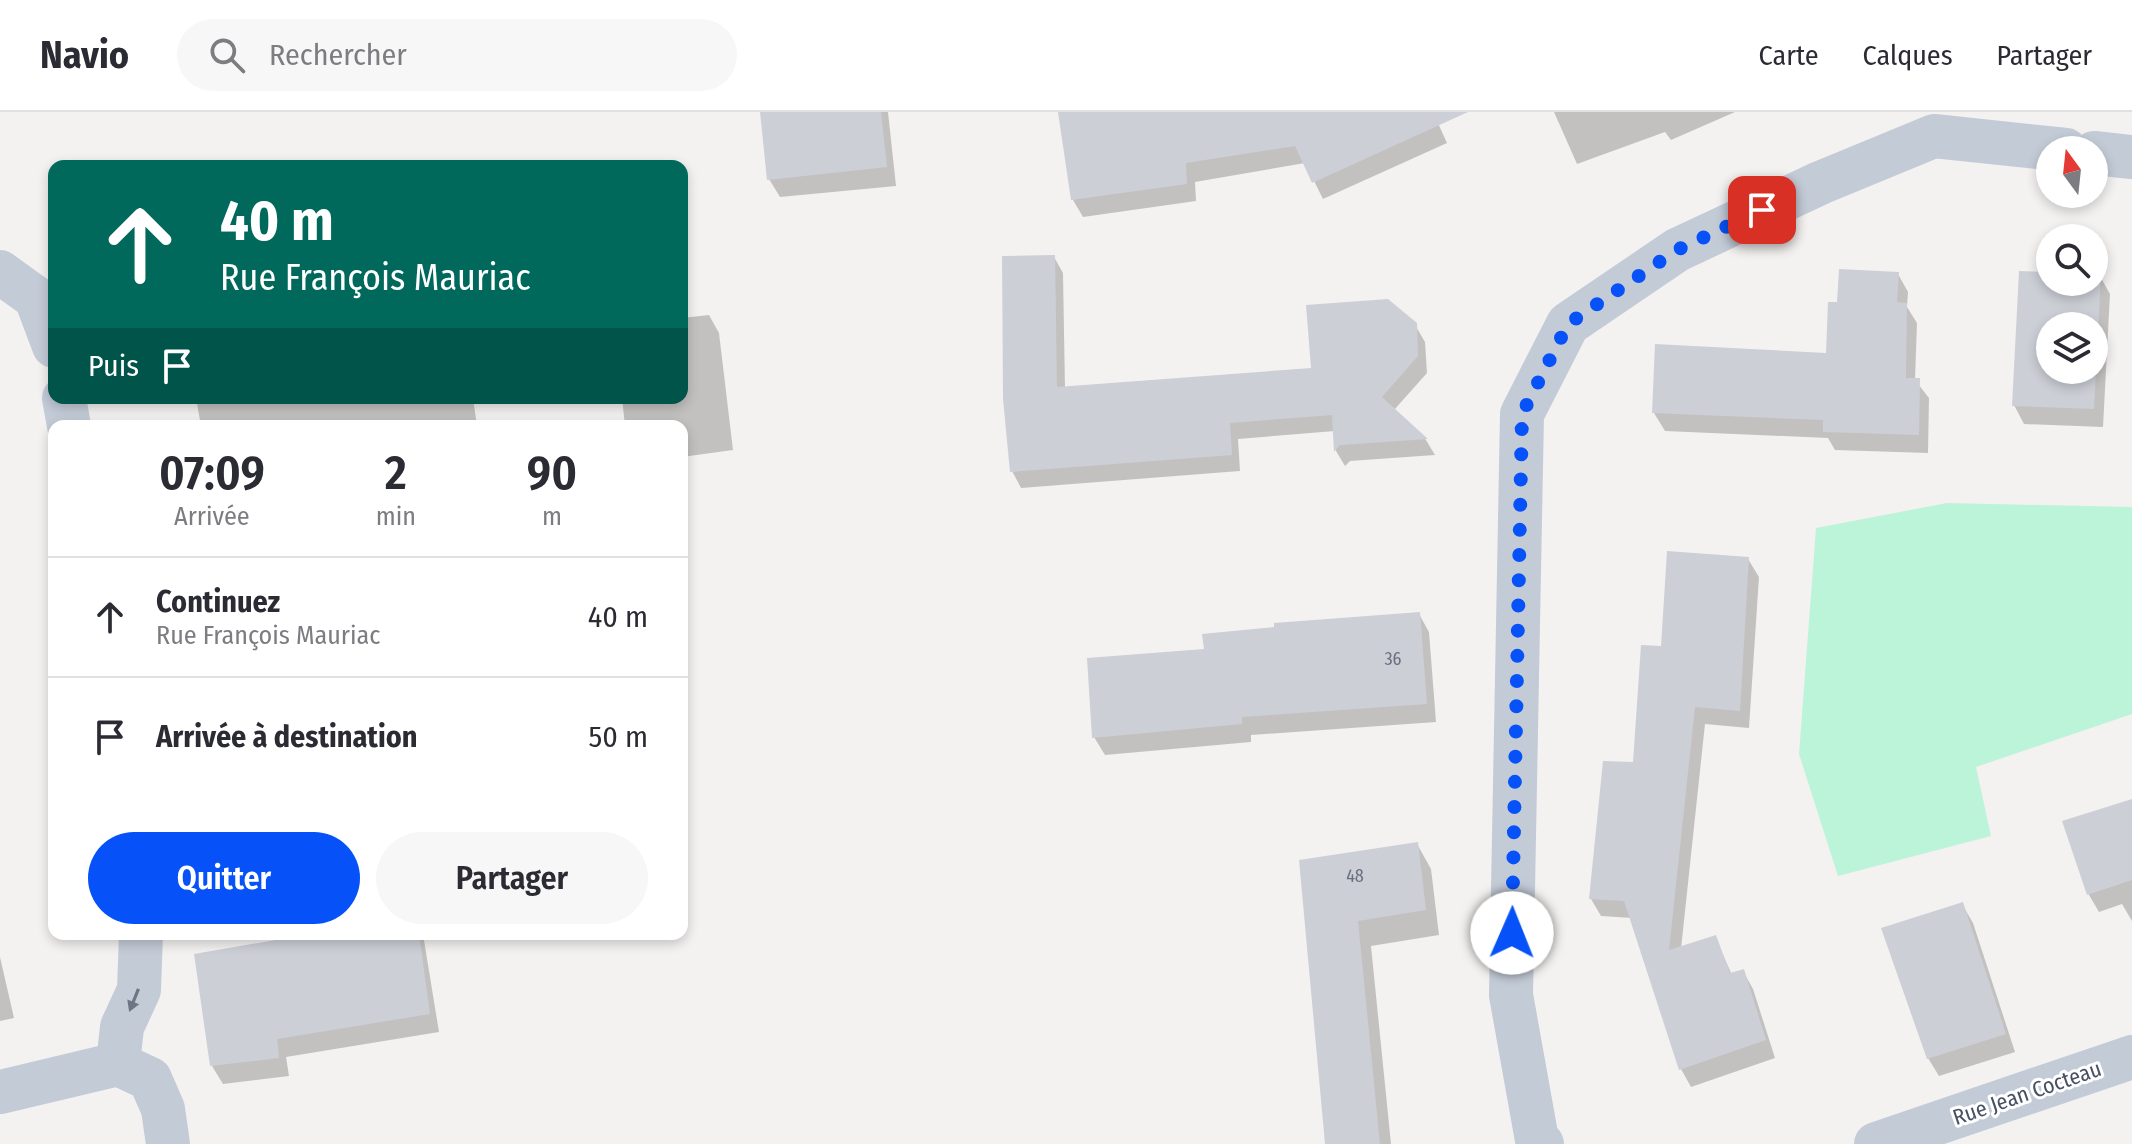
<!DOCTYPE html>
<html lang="fr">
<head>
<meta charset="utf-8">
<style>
	body { margin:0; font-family:"Fira Sans Condensed",sans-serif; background:#f7f7f7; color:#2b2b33; height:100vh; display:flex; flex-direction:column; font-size:30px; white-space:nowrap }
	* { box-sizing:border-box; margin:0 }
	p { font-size:26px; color:#7c7c81 }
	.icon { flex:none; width:44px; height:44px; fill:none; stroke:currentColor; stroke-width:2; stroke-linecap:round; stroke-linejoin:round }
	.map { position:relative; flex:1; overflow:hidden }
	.details { position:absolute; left:48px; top:308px; width:640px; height:520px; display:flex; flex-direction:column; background:#fff; border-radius:16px; box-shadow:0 4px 12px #0003 }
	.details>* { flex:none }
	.banner { position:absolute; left:48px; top:48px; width:640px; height:244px; border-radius:16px; box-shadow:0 4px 12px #0003; background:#00695c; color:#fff; overflow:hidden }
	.needle { width:52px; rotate:345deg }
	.fabs { position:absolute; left:2036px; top:24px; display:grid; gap:16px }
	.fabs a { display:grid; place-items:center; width:72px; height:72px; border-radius:50%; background:#fff; box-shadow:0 4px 12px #0003; font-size:40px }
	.pin { position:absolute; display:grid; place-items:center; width:68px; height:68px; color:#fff; margin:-34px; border-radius:16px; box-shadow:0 4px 12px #0006 }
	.me { position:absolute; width:88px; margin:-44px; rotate:1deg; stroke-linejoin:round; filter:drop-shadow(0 0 6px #0008) }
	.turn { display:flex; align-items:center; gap:28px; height:168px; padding:0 40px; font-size:36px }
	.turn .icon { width:104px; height:104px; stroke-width:2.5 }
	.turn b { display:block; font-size:56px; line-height:68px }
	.then { display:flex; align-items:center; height:76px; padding:0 40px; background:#0003; gap:16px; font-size:30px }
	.eta { display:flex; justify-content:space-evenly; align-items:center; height:136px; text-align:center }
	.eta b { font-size:48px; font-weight:600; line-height:56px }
	.cta { display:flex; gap:16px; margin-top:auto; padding:16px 40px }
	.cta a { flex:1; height:92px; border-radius:48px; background:#0652f8; color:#fff; font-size:32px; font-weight:600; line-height:92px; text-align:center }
	.cta a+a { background:#f7f7f7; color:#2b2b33 }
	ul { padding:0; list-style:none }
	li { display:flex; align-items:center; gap:24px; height:120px; padding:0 40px; border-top:2px solid #e1e1e2 }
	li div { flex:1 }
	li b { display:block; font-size:30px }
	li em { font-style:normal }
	header { display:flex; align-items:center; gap:48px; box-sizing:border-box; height:112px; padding:0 40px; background:#fff; border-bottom:2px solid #e1e1e2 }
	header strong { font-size:38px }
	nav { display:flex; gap:44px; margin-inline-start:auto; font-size:28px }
	.search { width:560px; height:72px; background:#f7f7f7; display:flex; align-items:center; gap:20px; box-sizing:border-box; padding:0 28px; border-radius:44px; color:#7c7c81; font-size:30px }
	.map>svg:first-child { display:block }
</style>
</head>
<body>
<header>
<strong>Navio</strong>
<div class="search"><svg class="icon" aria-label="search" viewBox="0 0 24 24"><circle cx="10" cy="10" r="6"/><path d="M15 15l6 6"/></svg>Rechercher</div>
<nav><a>Carte</a><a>Calques</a><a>Partager</a></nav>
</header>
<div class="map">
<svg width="2132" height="1032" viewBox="0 0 2132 1032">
	<rect width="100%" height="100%" fill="#f4f1f1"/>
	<polygon fill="#bcf4d9" points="1947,391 2132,395 2132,602 1976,655 1991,724 1838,764 1799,642 1816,416"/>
	<g fill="#0003" fill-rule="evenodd">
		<polygon points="762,0 888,0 896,74 780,85 769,67"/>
		<polygon points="1060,0 1433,0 1447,31 1323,87 1305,51 1195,70 1196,89 1083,105 1073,88"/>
		<polygon points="1554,0 1735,0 1671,28 1665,20 1577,52"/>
		<polygon points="1054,145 1063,161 1065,277 1313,258 1415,213 1425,230 1427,261 1394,298 1426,328 1435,343 1350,349 1345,354 1336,339 1335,319 1238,327 1240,359 1021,376 1012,359"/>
		<polygon points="1898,162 1908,180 1907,195 1917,211 1915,268 1929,286 1928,341 1835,338 1828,326 1665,319 1654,301 1828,243 1839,191"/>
		<path d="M 2050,162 L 2050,170 L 2094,170 L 2094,164 L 2100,164 L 2110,182 L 2103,315 L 2024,312 L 2014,293 ZM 2050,214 L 2094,214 L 2094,258 L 2050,258 Z"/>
		<polygon points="709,203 719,221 733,338 682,345 682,314 625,314 622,286 682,286 682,206"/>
		<polygon points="196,286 473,286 477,314 201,314"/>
		<polygon points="1748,447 1759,465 1749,616 1705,612 1681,837 1715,825 1732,863 1743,859 1753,877 1775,946 1691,975 1681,957 1632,806 1601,804 1591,787 1635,652 1663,537"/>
		<polygon points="1419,502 1429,520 1436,610 1251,623 1251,630 1105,643 1094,625 1206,539 1277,517"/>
		<polygon points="2132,689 2132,809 2122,792 2099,800 2089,783 2065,710"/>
		<polygon points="1417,732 1431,757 1439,823 1371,834 1391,1032 1327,1032 1302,750"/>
		<polygon points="1962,792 1973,811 2015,940 1939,964 1928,946"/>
		<polygon points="337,822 423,822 439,920 286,945 289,964 223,972 212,954"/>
		<polygon points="0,845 14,906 0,909"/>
	</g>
	<g fill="#cdcfd7" fill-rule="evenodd">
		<polygon points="760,0 881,0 887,55 767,68"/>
		<polygon points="1058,0 1468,0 1312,71 1295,34 1186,51 1187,72 1071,88"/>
		<polygon points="1055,143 1057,275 1311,256 1306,193 1388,187 1417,211 1418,244 1382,285 1428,327 1340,333 1334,340 1332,303 1230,311 1232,343 1010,360 1003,287 1002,144"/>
		<polygon points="1839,157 1899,160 1897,190 1907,191 1906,266 1920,266 1919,323 1823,320 1823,308 1652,301 1655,232 1826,241 1828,190 1837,190"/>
		<path d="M 2019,159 L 2050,160 L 2050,170 L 2094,170 L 2094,162 L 2101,162 L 2094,297 L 2012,294 ZM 2050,214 L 2094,214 L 2094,258 L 2050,258 Z"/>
		<polygon points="1667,439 1749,445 1740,599 1695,595 1669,838 1716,823 1730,861 1744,857 1766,928 1679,958 1624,789 1589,787 1603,649 1633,650 1641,533 1661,534"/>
		<polygon points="1420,500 1427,592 1242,605 1242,612 1092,626 1087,546 1204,537 1202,522 1274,515 1274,511"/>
		<polygon points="2132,687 2132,768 2087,783 2062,709"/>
		<polygon points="1418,730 1426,798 1358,809 1380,1032 1325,1032 1299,748"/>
		<polygon points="1963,790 2006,922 1927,947 1881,816"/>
		<polygon points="310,822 419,822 430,902 277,927 279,946 210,954 194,842"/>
	</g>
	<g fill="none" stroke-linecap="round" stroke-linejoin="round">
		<g stroke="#c3cbd7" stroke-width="44">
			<polyline points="2094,41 2132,45"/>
			<polyline points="0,160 36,186 54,234"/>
			<polyline points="64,286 69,314"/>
			<polyline points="118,952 122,915 139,878 141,822"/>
			<polyline points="118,952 150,967 163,997 168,1032"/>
			<polyline points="0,980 118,952"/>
			<polyline points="1542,1032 1537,1028 1511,883 1522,302 1568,212 1677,138 1820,71 1934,24 2066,38"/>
			<polyline points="1876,1032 2132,945"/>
		</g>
	</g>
	<defs><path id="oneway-solid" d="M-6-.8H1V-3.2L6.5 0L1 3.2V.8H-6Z" transform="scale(2)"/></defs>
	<use fill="#6c7684" href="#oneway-solid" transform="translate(134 888) rotate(112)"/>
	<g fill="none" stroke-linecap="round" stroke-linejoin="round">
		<polyline stroke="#0652f8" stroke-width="14" stroke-dasharray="0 25.2" points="1512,821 1522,302 1568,212 1677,138 1762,98"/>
	</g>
	<g text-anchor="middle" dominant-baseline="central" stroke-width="6" stroke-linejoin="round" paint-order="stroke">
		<g font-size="18" fill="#68707e">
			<text x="1393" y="547">36</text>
			<text x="1355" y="764">48</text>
		</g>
		<g font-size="22" fill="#475161" stroke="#fff">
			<text transform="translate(2027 981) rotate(-19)">Rue Jean Cocteau</text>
		</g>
	</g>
</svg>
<div class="fabs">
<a><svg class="needle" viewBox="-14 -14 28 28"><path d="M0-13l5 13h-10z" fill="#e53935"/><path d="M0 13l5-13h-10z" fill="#7c7c81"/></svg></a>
<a><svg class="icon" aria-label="search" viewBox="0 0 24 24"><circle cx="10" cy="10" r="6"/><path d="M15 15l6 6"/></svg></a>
<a><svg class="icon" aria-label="layers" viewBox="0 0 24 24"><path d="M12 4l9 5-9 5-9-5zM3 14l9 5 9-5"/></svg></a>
</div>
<div class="pin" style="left:1762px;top:98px;background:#d93025"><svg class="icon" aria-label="arrive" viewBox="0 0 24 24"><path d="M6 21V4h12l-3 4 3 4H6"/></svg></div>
<svg class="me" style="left:1512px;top:821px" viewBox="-20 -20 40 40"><circle r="19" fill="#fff"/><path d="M0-13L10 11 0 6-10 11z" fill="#0652f8"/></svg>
<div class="banner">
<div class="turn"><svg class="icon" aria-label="ahead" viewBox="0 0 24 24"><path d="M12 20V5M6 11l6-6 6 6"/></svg><div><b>40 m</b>Rue François Mauriac</div></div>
<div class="then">Puis<svg class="icon" aria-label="arrive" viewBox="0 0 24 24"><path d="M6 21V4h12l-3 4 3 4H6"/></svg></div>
</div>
<section class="details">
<div class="eta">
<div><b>07:09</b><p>Arrivée</p></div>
<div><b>2</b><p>min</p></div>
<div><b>90</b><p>m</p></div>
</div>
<ul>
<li><svg class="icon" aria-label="ahead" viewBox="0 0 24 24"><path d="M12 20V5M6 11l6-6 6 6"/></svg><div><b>Continuez</b><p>Rue François Mauriac</p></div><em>40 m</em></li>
<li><svg class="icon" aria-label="arrive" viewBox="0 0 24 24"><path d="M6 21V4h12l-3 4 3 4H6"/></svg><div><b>Arrivée à destination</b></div><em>50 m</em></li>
</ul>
<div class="cta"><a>Quitter</a><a>Partager</a></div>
</section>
</div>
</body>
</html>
